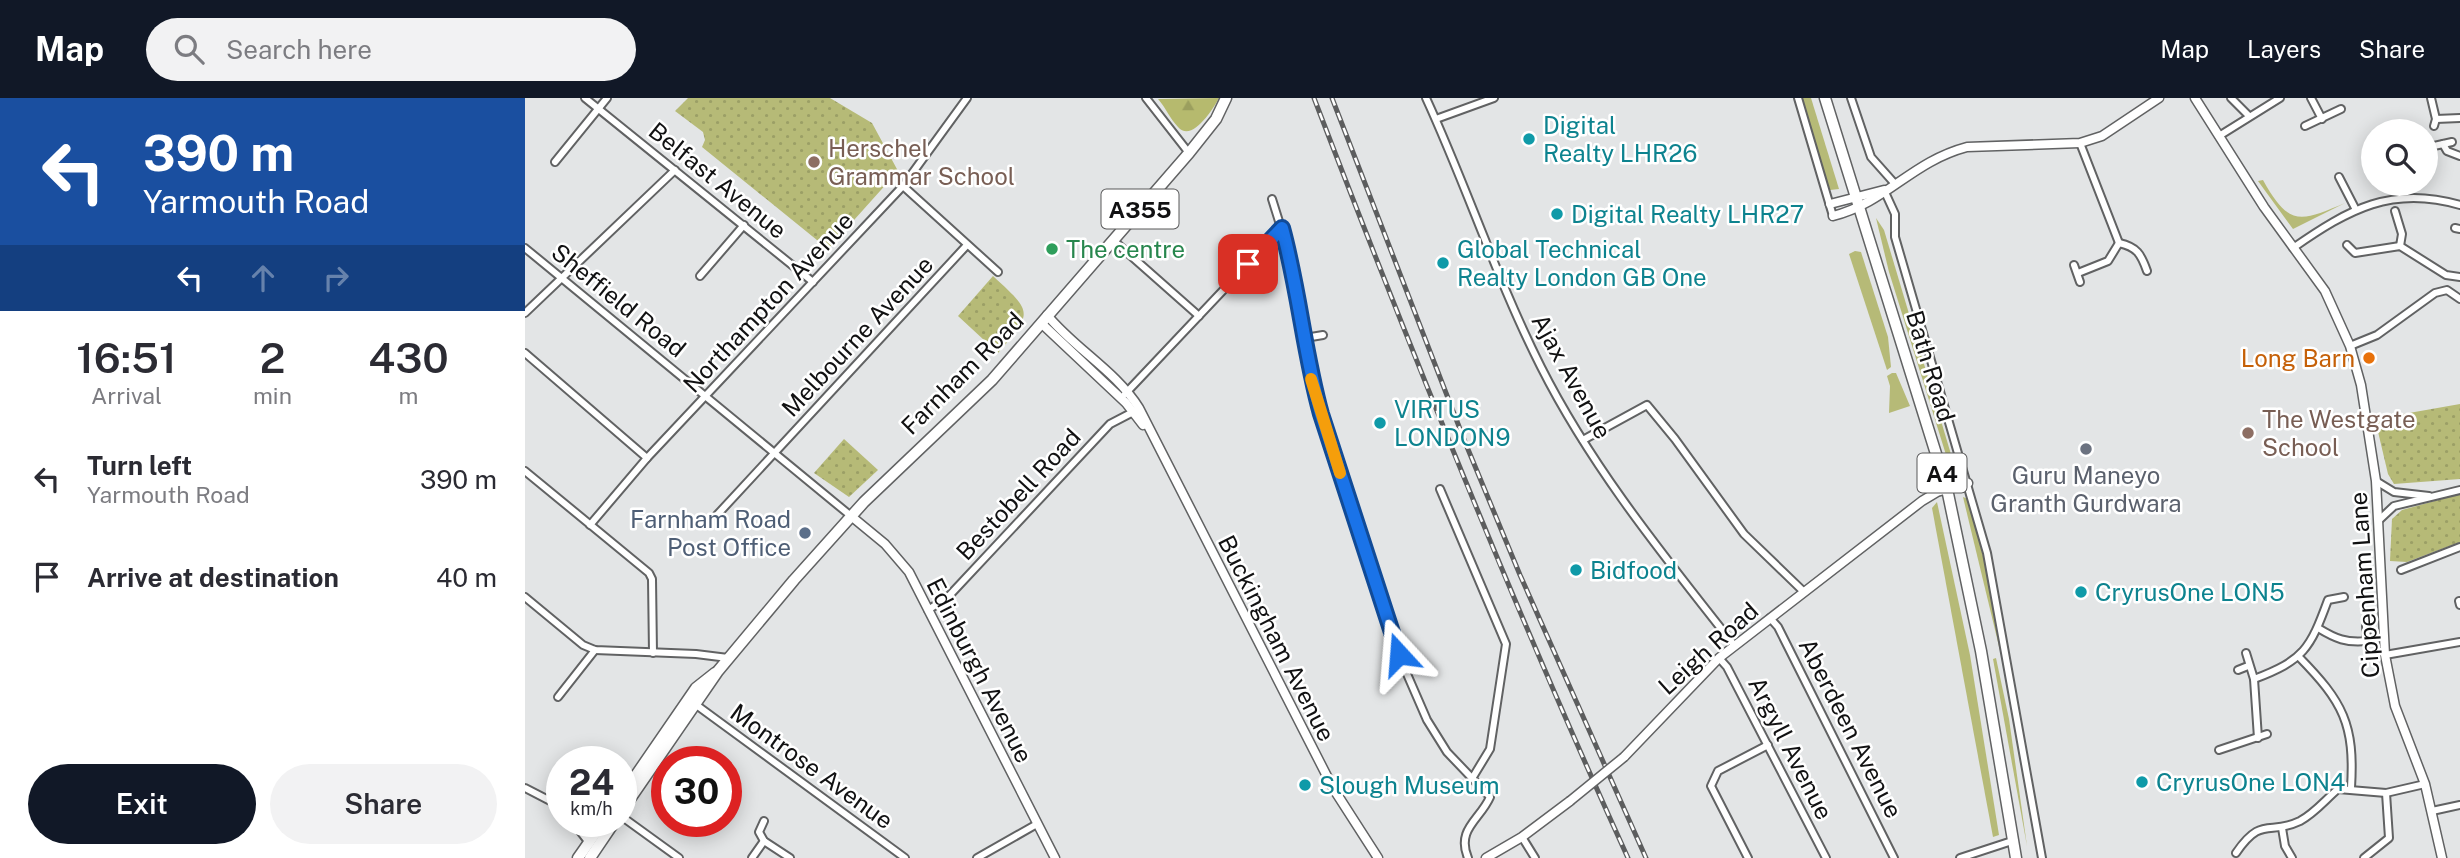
<!DOCTYPE html>
<html lang="en">
<head>
<meta charset="utf-8">
<style>
	body { margin:0; font-family:"Public Sans",sans-serif; background:#f2f2f3; color:#2b2b33; height:100vh; display:flex; flex-direction:column; font-size:26px; white-space:nowrap }
	* { box-sizing:border-box; margin:0 }
	p { font-size:23px; color:#7c7c81 }
	.icon { flex:none; width:38px; height:38px; fill:none; stroke:currentColor; stroke-width:2; stroke-linecap:round; stroke-linejoin:round }
	.map { position:relative; flex:1; overflow:hidden }
	.drawer { display:flex; flex-direction:column; background:#fff; width:525px }
	.drawer>* { flex:none }
	.guide { background:#1a4fa0; color:#fff; overflow:hidden }
	.tools { position:absolute; left:1836px; top:21px; display:grid; gap:14px }
	.tools a { display:grid; place-items:center; width:77px; height:77px; border-radius:50%; background:#fff; box-shadow:0 4px 18px #0003; font-size:35px }
	.speed { position:absolute; left:21px; top:648px; display:flex; gap:14px; font-size:35px; font-weight:700; text-align:center }
	.speed>* { display:grid; place-content:center; width:91px; height:91px; border-radius:50%; background:#fff; box-shadow:0 4px 18px #0003; line-height:1 }
	.speed small { font-size:18px; font-weight:400 }
	.speed .limit { border:10px solid #d22; background:#fff; color:#111 }
	.pin { position:absolute; display:grid; place-items:center; width:60px; height:60px; color:#fff; margin:-30px; border-radius:14px; box-shadow:0 4px 10px #0006 }
	.me { position:absolute; width:77px; margin:-38px; rotate:341deg; stroke-linejoin:round; filter:drop-shadow(0 0 5px #0008) }
	.turn { display:flex; align-items:center; gap:24px; height:147px; padding:0 28px; font-size:32px }
	.turn .icon { width:91px; height:91px; stroke-width:2.5 }
	.turn b { display:block; font-size:49px; line-height:60px }
	.lanes { display:flex; align-items:center; height:66px; padding:0 28px; background:#0003; justify-content:center; gap:35px; direction:ltr }
	.lanes .off { opacity:.35 }
	.eta { display:flex; justify-content:space-evenly; align-items:center; height:119px; text-align:center }
	.eta b { font-size:42px; font-weight:600; line-height:49px }
	.primary-button { display:flex; gap:14px; margin-top:auto; padding:14px 28px }
	.primary-button a { flex:1; height:80px; border-radius:42px; background:#111827; color:#fff; font-size:28px; font-weight:600; line-height:80px; text-align:center }
	.primary-button a+a { background:#f2f2f3; color:#2b2b33 }
	ul { padding:0; list-style:none }
	li { display:flex; align-items:center; gap:21px; height:98px; padding:0 28px }
	li div { flex:1 }
	li b { display:block; font-size:26px }
	li em { font-style:normal }
	header { display:flex; align-items:center; gap:42px; box-sizing:border-box; height:98px; padding:0 35px; background:#111827; color:#fff }
	header strong { font-size:33px }
	nav { display:flex; gap:38px; margin-inline-start:auto; font-size:24px }
	.search { width:490px; height:63px; background:#f2f2f3; display:flex; align-items:center; gap:18px; box-sizing:border-box; padding:0 24px; border-radius:38px; color:#7c7c81; font-size:26px }
	main { display:flex; flex:1; min-height:0 }
	.map>svg:first-child { display:block }
</style>
</head>
<body>
<header>
<strong>Map</strong>
<div class="search"><svg class="icon" aria-label="search" viewBox="0 0 24 24"><circle cx="10" cy="10" r="6"/><path d="M15 15l6 6"/></svg>Search here</div>
<nav><a>Map</a><a>Layers</a><a>Share</a></nav>
</header>
<main>
<section class="drawer">
<div class="guide">
<div class="turn"><svg class="icon" aria-label="left" viewBox="0 0 24 24"><path d="M17 20v-9H6M10 6l-5 5 5 5"/></svg><div><b>390 m</b>Yarmouth Road</div></div>
<div class="lanes"><svg class="icon" aria-label="left" viewBox="0 0 24 24"><path d="M17 20v-9H6M10 6l-5 5 5 5"/></svg><svg class="icon off" aria-label="ahead" viewBox="0 0 24 24"><path d="M12 20V5M6 11l6-6 6 6"/></svg><svg class="icon off" aria-label="right" viewBox="0 0 24 24"><path d="M7 20v-9h11M14 6l5 5-5 5"/></svg></div>
</div>
<div class="eta">
<div><b>16:51</b><p>Arrival</p></div>
<div><b>2</b><p>min</p></div>
<div><b>430</b><p>m</p></div>
</div>
<ul>
<li><svg class="icon" aria-label="left" viewBox="0 0 24 24"><path d="M17 20v-9H6M10 6l-5 5 5 5"/></svg><div><b>Turn left</b><p>Yarmouth Road</p></div><em>390 m</em></li>
<li><svg class="icon" aria-label="arrive" viewBox="0 0 24 24"><path d="M6 21V4h12l-3 4 3 4H6"/></svg><div><b>Arrive at destination</b></div><em>40 m</em></li>
</ul>
<div class="primary-button"><a>Exit</a><a>Share</a></div>
</section>
<div class="map">
<svg width="1935" height="760" viewBox="0 0 1935 760">
	<defs>
		<pattern id="forest-firs" width="22" height="20" patternUnits="userSpaceOnUse" patternTransform="scale(1.75)"><rect width="22" height="20" fill="#b6ba6e"/><path d="M5 1l3.5 6h-7zM16 11l3.5 6h-7z" fill="#9b9f5e"/></pattern>
		<pattern id="park-dots" width="8" height="8" patternUnits="userSpaceOnUse" patternTransform="scale(1.75)"><rect width="8" height="8" fill="#b6ba77"/><path d="M2 2h.1M6 6h.1" fill="none" stroke="#9b9f66" stroke-width="1.8" stroke-linecap="round"/></pattern>
	</defs>
	<rect width="100%" height="100%" fill="#e3e5e6"/>
	<g fill="#b6ba77">
		<polygon points="1275,0 1286,0 1314,91 1305,92"/>
		<path d="M 1738,82 C 1764,129 1775,124 1820,105 L 1768,131 L 1733,83 Z"/>
		<polygon points="1351,120 1359,132 1431,373 1427,376 1364,174"/>
		<polygon points="1330,153 1336,154 1363,239 1366,269 1362,272 1324,156"/>
		<polygon points="1367,275 1371,275 1385,308 1364,315 1365,288 1362,278"/>
		<polygon points="1438,399 1443,401 1459,462 1478,565"/>
		<polygon points="1412,404 1445,557 1474,737 1468,739 1407,410"/>
		<polygon points="1471,560 1484,621 1502,748 1468,561"/>
	</g>
	<path fill="url(#forest-firs)" d="M 694,0 C 688,11 667,45 653,29 C 645,21 641,10 633,1 Z"/>
	<g fill="url(#park-dots)">
		<polygon points="163,0 305,0 347,25 373,73 303,151 177,49 180,42 178,34 150,13"/>
		<path d="M 468,178 C 507,214 509,214 473,255 L 433,218 Z"/>
		<polygon points="1935,306 1935,381 1869,386 1863,376 1850,321"/>
		<polygon points="319,341 353,372 324,399 289,375"/>
		<polygon points="1935,396 1935,444 1882,464 1865,463 1867,421 1877,412"/>
	</g>
	<g fill="none" stroke-linecap="round" stroke-linejoin="round">
		<g stroke="#616263" stroke-width="10">
			<g id="minor">
				<polyline points="60,0 288,184"/>
				<polyline points="621,0 664,55"/>
				<path d="M 901,0 C 942,89 972,182 1016,269 C 1067,370 1139,458 1209,547"/>
				<polyline points="1273,0 1308,118"/>
				<polyline points="1326,0 1346,59 1370,86"/>
				<polyline points="1706,0 1724,18"/>
				<polyline points="1786,0 1797,21"/>
				<polyline points="1906,0 1911,21 1909,28"/>
				<polyline points="911,21 969,0"/>
				<polyline points="1911,21 1935,20"/>
				<polyline points="1780,28 1816,11"/>
				<polyline points="1694,38 1755,0"/>
				<polyline points="1555,45 1594,145"/>
				<polyline points="1918,46 1922,53 1935,58"/>
				<polyline points="1900,50 1927,44"/>
				<polyline points="30,64 82,0"/>
				<polyline points="1814,79 1831,112"/>
				<polyline points="378,88 473,174"/>
				<polyline points="1359,92 1370,116 1370,139 1462,455 1517,760"/>
				<path d="M 747,101 L 767,165 L 786,279 L 796,316 L 882,576 L 902,622 L 922,654 L 965,699 C 955,722 931,731 943,760"/>
				<polyline points="1870,113 1877,136 1875,148"/>
				<polyline points="1930,130 1935,131"/>
				<polyline points="588,142 674,218"/>
				<path d="M 1594,145 C 1612,149 1616,156 1622,173"/>
				<polyline points="1822,147 1830,155 1875,148 1921,177 1935,179"/>
				<polyline points="0,150 326,418"/>
				<path d="M 1768,150 C 1824,111 1867,87 1935,107"/>
				<polyline points="1549,167 1555,184"/>
				<polyline points="1553,175 1583,163 1594,145"/>
				<polyline points="175,178 219,127"/>
				<polyline points="0,215 150,72"/>
				<polyline points="780,240 798,237"/>
				<polyline points="1825,248 1852,237 1910,195 1922,192 1935,201"/>
				<polyline points="0,255 122,360"/>
				<polyline points="600,296 757,130"/>
				<polyline points="1058,342 1122,307 1150,341 1219,436 1278,493"/>
				<polyline points="0,373 124,475 127,481 128,555"/>
				<polyline points="1851,383 1869,394 1904,398"/>
				<polyline points="915,391 981,546 965,651 948,679"/>
				<polyline points="192,417 442,147"/>
				<polyline points="1854,422 1869,408 1935,392"/>
				<polyline points="65,427 122,360 378,88 442,0"/>
				<polyline points="1876,472 1935,449"/>
				<polyline points="0,499 58,547 70,552 171,556 203,560"/>
				<polyline points="1934,503 1935,507"/>
				<polyline points="403,512 423,499 585,326 610,313"/>
				<polyline points="1245,520 1253,529 1369,760"/>
				<path d="M 1793,530 C 1811,541 1821,545 1842,543 L 1841,528"/>
				<polyline points="1721,555 1729,581 1733,640"/>
				<polyline points="1860,557 1935,544"/>
				<path d="M 1774,559 C 1818,604 1830,626 1826,690"/>
				<polyline points="1194,560 1202,569 1301,760"/>
				<polyline points="1713,572 1723,568"/>
				<path d="M 1729,581 C 1779,562 1785,551 1803,502 L 1819,499"/>
				<polyline points="33,599 70,552"/>
				<polyline points="170,606 380,760"/>
				<polyline points="1694,652 1742,636"/>
				<polyline points="0,690 37,709"/>
				<polyline points="1907,713 1935,707"/>
				<polyline points="96,718 154,760"/>
				<polyline points="47,723 65,746"/>
				<polyline points="239,723 234,734 239,743 265,760"/>
				<polyline points="1757,730 1760,748 1767,760"/>
				<polyline points="997,739 1010,760"/>
				<path d="M 1711,755 C 1737,717 1744,738 1775,723 C 1790,715 1800,702 1813,691 L 1861,695 L 1900,686"/>
				<polyline points="227,760 239,743"/>
				<polyline points="452,760 512,726"/>
				<polyline points="1223,760 1186,688 1193,673 1243,647"/>
				<polyline points="1435,760 1487,743"/>
				<polyline points="1839,760 1864,740 1861,695"/>
			</g>
		</g>
		<g stroke="#616263" stroke-width="11">
			<g id="tertiary">
				<polyline points="1670,0 1739,109 1800,193 1825,248 1836,287 1851,383 1860,557 1870,608 1900,686 1917,760"/>
				<polyline points="1305,106 1359,92"/>
				<path d="M 1308,118 C 1362,104 1386,64 1442,49 L 1555,45 L 1577,38 L 1634,0"/>
				<path d="M 522,217 C 550,251 591,273 614,310 L 808,690 L 853,760"/>
				<polyline points="516,225 601,305 618,327"/>
				<polyline points="326,418 360,446 384,474 530,760"/>
				<polyline points="1099,659 1194,560 1397,403 1412,394 1443,385"/>
				<polyline points="961,760 997,739 1045,703"/>
			</g>
		</g>
		<g stroke="#616263" stroke-width="13">
			<g id="primary">
				<polyline points="1300,0 1422,391 1456,553 1491,760"/>
				<polyline points="96,699 171,590 190,575"/>
				<polyline points="96,714 193,573 269,482 339,404 467,282 664,55 691,21 701,0"/>
				<polyline points="53,760 79,723"/>
				<polyline points="65,760 90,723"/>
			</g>
		</g>
		<use href="#minor" stroke="#fff" stroke-width="6"/>
		<use href="#tertiary" stroke="#fff" stroke-width="8"/>
		<use href="#primary" stroke="#fff" stroke-width="10"/>
		<g stroke="#5c5d5e" stroke-width="5">
			<g id="rail">
				<path d="M 789,0 C 887,256 989,510 1103,760"/>
				<polyline points="807,0 940,344 995,477 1121,760"/>
			</g>
		</g>
		<use href="#rail" stroke="#fff" stroke-width="2.5" stroke-dasharray="8" stroke-linecap="butt"/>
		<g stroke="#616263" stroke-width="11" stroke-linecap="butt">
			<polyline id="tertiary-bridge" points="1045,703 1099,659"/>
		</g>
		<use href="#tertiary-bridge" stroke="#fff" stroke-width="8"/>
	</g>
	<g fill="none" stroke-linecap="round" stroke-linejoin="round">
		<g stroke="#114b97" stroke-width="18">
			<path id="route" d="M 723,166 L 757,130 C 774,192 779,255 796,316 L 874,556"/>
		</g>
		<use href="#route" stroke="#1a73e8" stroke-width="12"/>
		<polyline stroke="#f59e0b" stroke-width="12" points="786,281 815,375"/>
	</g>
	<g fill="#0f9aa8" stroke="#fff" stroke-width="2.5">
		<circle cx="1004" cy="41" r="7"/>
		<circle cx="1032" cy="116" r="7"/>
		<circle cx="918" cy="165" r="7"/>
		<circle cx="855" cy="325" r="7"/>
		<circle cx="1051" cy="472" r="7"/>
		<circle cx="1556" cy="494" r="7"/>
		<circle cx="1617" cy="684" r="7"/>
		<circle cx="780" cy="687" r="7"/>
	</g>
	<g fill="#8d6e63" stroke="#fff" stroke-width="2.5">
		<circle cx="289" cy="64" r="7"/>
		<circle cx="1723" cy="335" r="7"/>
	</g>
	<circle fill="#2e9e5b" stroke="#fff" stroke-width="2.5" cx="527" cy="151" r="7"/>
	<circle fill="#e8710a" stroke="#fff" stroke-width="2.5" cx="1844" cy="260" r="7"/>
	<circle fill="#6b7280" stroke="#fff" stroke-width="2.5" cx="1561" cy="351" r="7"/>
	<circle fill="#5c6f8a" stroke="#fff" stroke-width="2.5" cx="280" cy="435" r="7"/>
	<g text-anchor="middle" dominant-baseline="central" stroke-width="5" stroke-linejoin="round" paint-order="stroke">
		<g fill="#fff" stroke="#585859" stroke-width="2">
			<rect x="576.5" y="91.5" width="77" height="39" rx="5"/>
			<rect x="1392.5" y="355.5" width="49" height="39" rx="5"/>
		</g>
		<g font-size="23" font-weight="bold" fill="#111112">
			<text x="615" y="111">A355</text>
			<text x="1417" y="375">A4</text>
		</g>
		<g font-size="24" fill="#0d838f" stroke="#fff" text-anchor="start">
			<text x="1018" y="27">Digital<tspan x="1018" dy="28">Realty LHR26</tspan></text>
			<text x="1046" y="116">Digital Realty LHR27</text>
			<text x="932" y="151">Global Technical<tspan x="932" dy="28">Realty London GB One</tspan></text>
			<text x="869" y="311">VIRTUS<tspan x="869" dy="28">LONDON9</tspan></text>
			<text x="1065" y="472">Bidfood</text>
			<text x="1570" y="494">CryrusOne LON5</text>
			<text x="1631" y="684">CryrusOne LON4</text>
			<text x="794" y="687">Slough Museum</text>
		</g>
		<g font-size="24" fill="#785e54" stroke="#fff" text-anchor="start">
			<text x="303" y="50">Herschel<tspan x="303" dy="28">Grammar School</tspan></text>
			<text x="1737" y="321">The Westgate<tspan x="1737" dy="28">School</tspan></text>
		</g>
		<g font-size="24" fill="#111112" stroke="#fff">
			<text transform="translate(193 82) rotate(39)">Belfast Avenue</text>
			<text transform="translate(94 202) rotate(39)">Sheffield Road</text>
			<text transform="translate(243 204) rotate(-47)">Northampton Avenue</text>
			<text transform="translate(332 238) rotate(-47)">Melbourne Avenue</text>
			<text transform="translate(1406 268) rotate(73)">Bath Road</text>
			<text transform="translate(437 275) rotate(-45)">Farnham Road</text>
			<text transform="translate(1047 278) rotate(61)">Ajax Avenue</text>
			<text transform="translate(493 396) rotate(-47)">Bestobell Road</text>
			<text transform="translate(1839 487) rotate(-94)">Cippenham Lane</text>
			<text transform="translate(752 540) rotate(63)">Buckingham Avenue</text>
			<text transform="translate(1183 550) rotate(-42)">Leigh Road</text>
			<text transform="translate(455 572) rotate(63)">Edinburgh Avenue</text>
			<text transform="translate(1326 630) rotate(63)">Aberdeen Avenue</text>
			<text transform="translate(1266 650) rotate(63)">Argyll Avenue</text>
			<text transform="translate(287 668) rotate(36)">Montrose Avenue</text>
		</g>
		<g font-size="24" fill="#27864d" stroke="#fff" text-anchor="start">
			<text x="541" y="151">The centre</text>
		</g>
		<g font-size="24" fill="#c56008" stroke="#fff" text-anchor="end">
			<text x="1830" y="260">Long Barn</text>
		</g>
		<g font-size="24" fill="#5b616d" stroke="#fff">
			<text x="1561" y="377">Guru Maneyo<tspan x="1561" dy="28">Granth Gurdwara</tspan></text>
		</g>
		<g font-size="24" fill="#4e5e75" stroke="#fff" text-anchor="end">
			<text x="266" y="421">Farnham Road<tspan x="266" dy="28">Post Office</tspan></text>
		</g>
	</g>
</svg>
<div class="tools">
<a><svg class="icon" aria-label="search" viewBox="0 0 24 24"><circle cx="10" cy="10" r="6"/><path d="M15 15l6 6"/></svg></a>
</div>
<div class="speed"><div>24<small>km/h</small></div><div class="limit">30</div></div>
<div class="pin" style="left:723px;top:166px;background:#d93025"><svg class="icon" aria-label="arrive" viewBox="0 0 24 24"><path d="M6 21V4h12l-3 4 3 4H6"/></svg></div>
<svg class="me" style="left:874px;top:556px" viewBox="-20 -20 40 40"><path d="M0-17L14 15 0 8-14 15z" fill="#1a73e8" stroke="#fff" stroke-width="4"/></svg>
</div>
</main>
</body>
</html>
